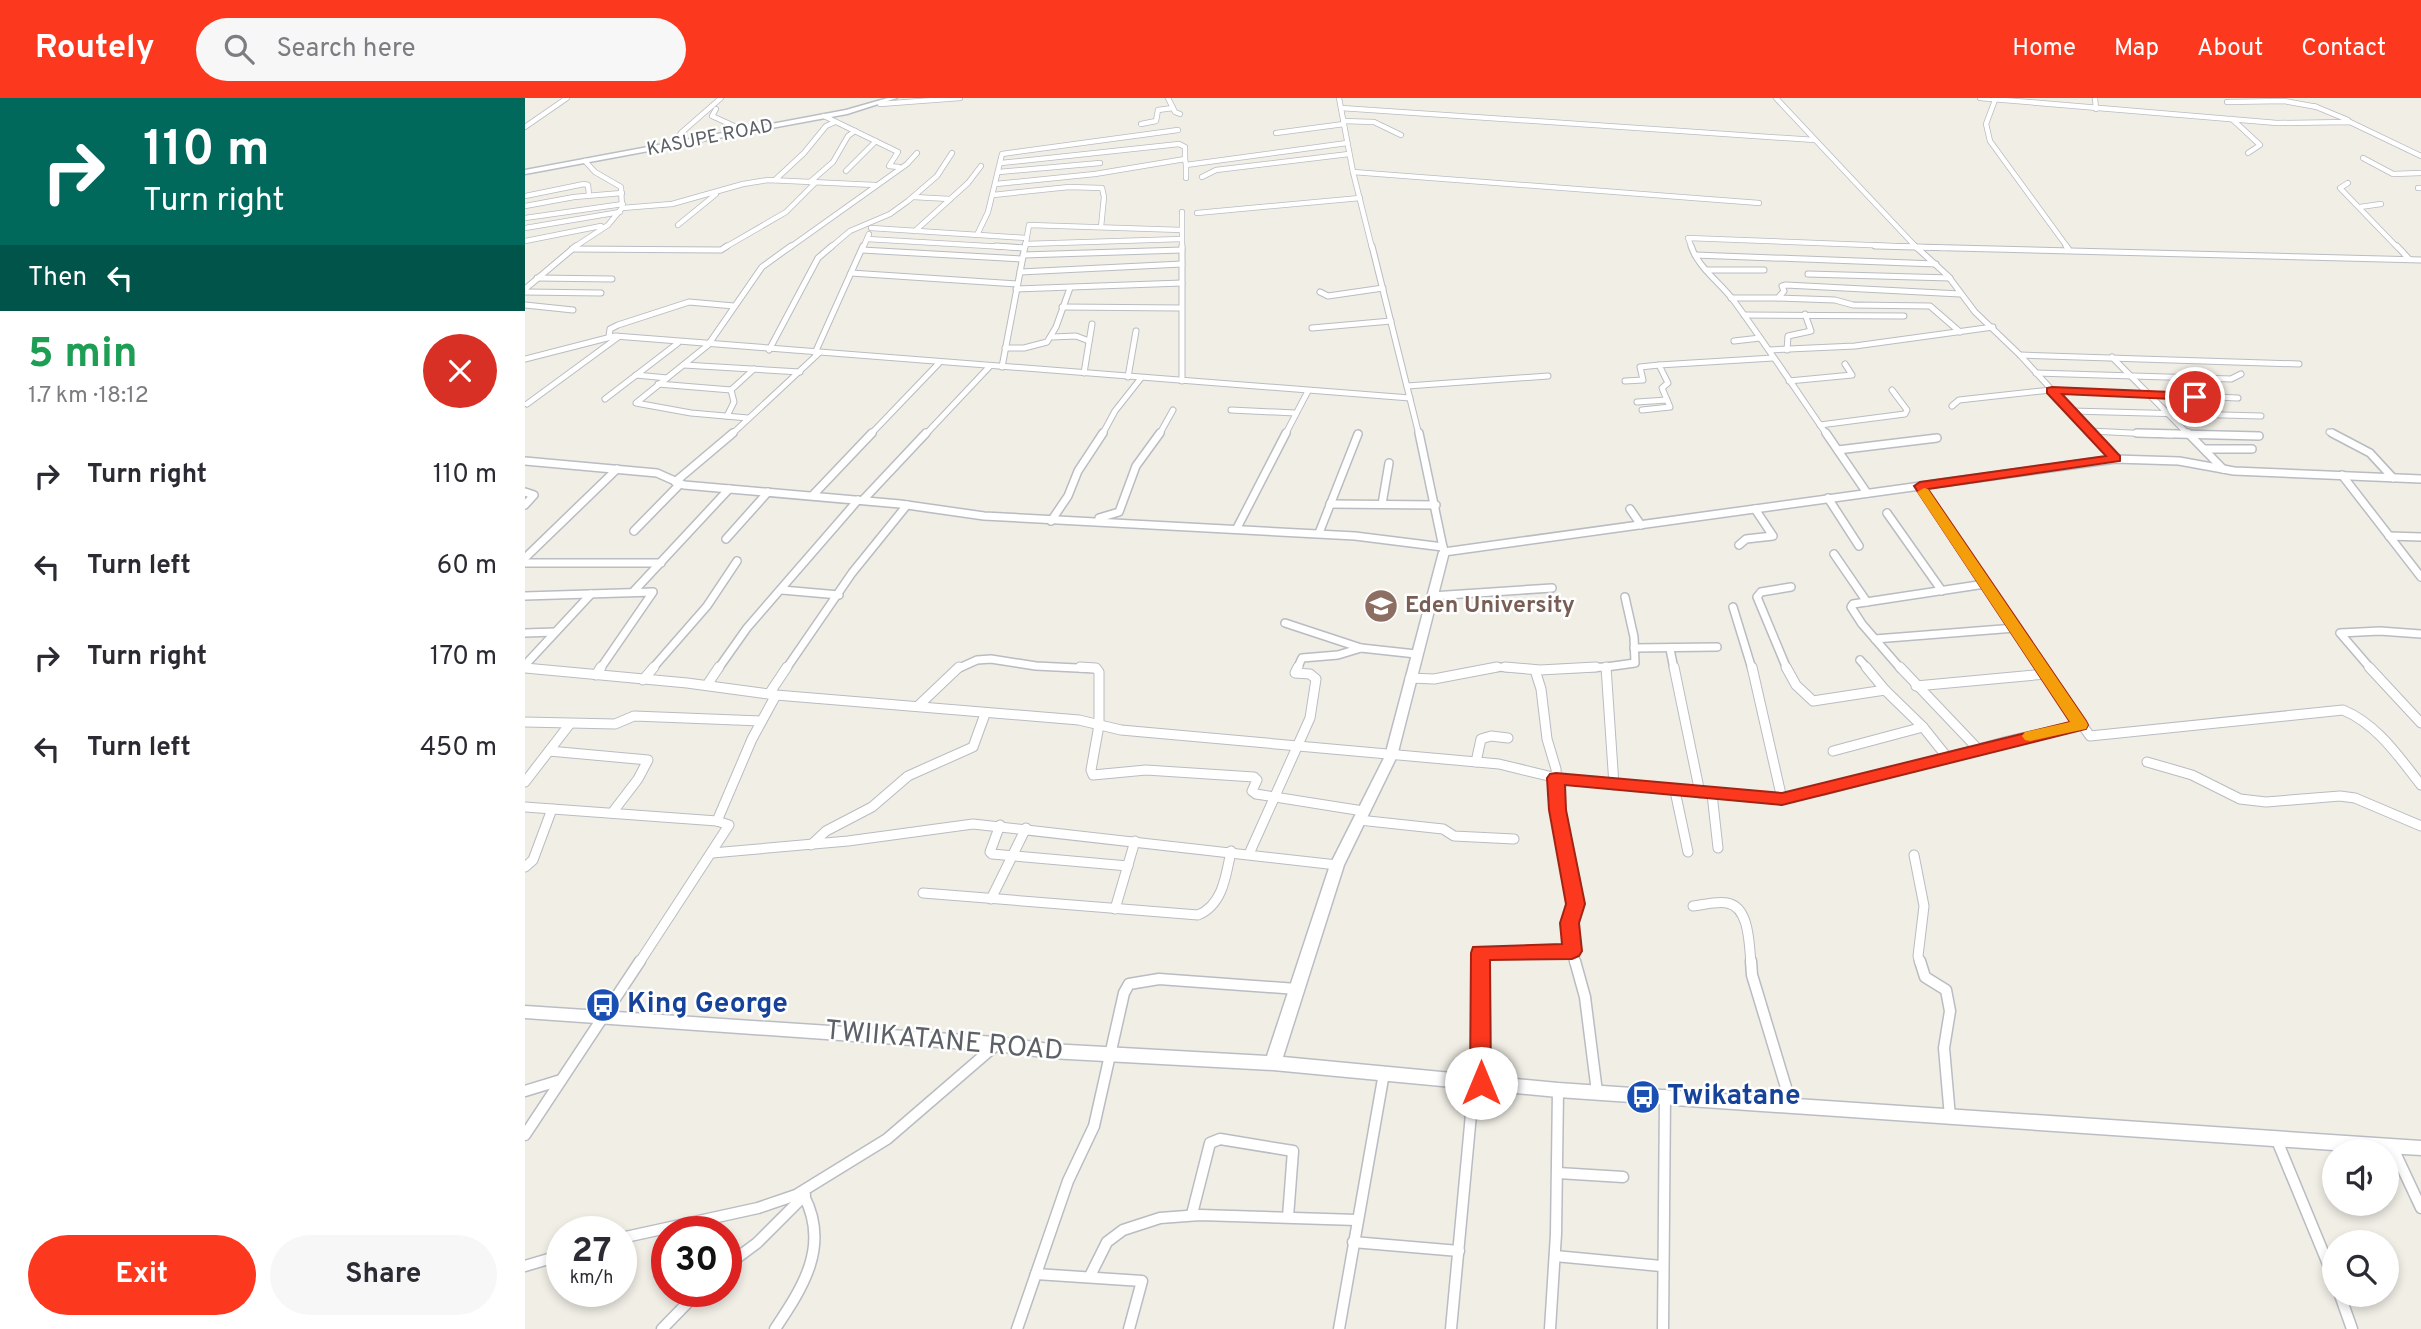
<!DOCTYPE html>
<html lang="en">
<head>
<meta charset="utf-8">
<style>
	body { margin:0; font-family:Overpass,sans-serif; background:#f7f7f7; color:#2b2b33; height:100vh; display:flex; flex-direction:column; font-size:26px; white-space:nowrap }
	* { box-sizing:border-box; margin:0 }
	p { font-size:23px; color:#7c7c81 }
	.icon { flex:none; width:38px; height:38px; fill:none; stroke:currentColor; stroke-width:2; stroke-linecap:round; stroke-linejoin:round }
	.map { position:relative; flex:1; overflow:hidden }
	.side { display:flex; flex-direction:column; background:#fff; width:525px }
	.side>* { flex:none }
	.hud { background:#00695c; color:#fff; overflow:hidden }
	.buttons { position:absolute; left:1797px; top:1041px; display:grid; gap:14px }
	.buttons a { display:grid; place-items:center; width:77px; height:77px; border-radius:50%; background:#fff; box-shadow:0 4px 10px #0003; font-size:35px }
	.speed { position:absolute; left:21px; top:1118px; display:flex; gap:14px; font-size:35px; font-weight:700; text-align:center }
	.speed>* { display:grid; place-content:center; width:91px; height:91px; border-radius:50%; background:#fff; box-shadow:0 4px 10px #0003; line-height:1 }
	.speed small { font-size:18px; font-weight:400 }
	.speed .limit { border:10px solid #d22; background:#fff; color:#111 }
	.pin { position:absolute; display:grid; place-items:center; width:60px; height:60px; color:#fff; margin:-30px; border:4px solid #fff; border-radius:50%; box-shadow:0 2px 7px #0007 }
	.me { position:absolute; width:77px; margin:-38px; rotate:0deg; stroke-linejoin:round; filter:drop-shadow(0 0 5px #0008) }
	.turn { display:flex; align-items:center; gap:24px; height:147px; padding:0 28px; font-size:32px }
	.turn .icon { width:91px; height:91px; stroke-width:2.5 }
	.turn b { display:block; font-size:49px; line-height:60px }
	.then { display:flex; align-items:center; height:66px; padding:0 28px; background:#0003; gap:14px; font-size:26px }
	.round { display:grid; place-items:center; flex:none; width:74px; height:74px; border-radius:37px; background:#f7f7f7 }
	.overview { display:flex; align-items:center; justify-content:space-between; height:119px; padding:0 28px }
	h1 { font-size:42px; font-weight:700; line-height:52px; color:#1e9e55 }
	.button { display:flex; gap:14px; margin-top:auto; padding:14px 28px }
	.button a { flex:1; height:80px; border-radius:42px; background:#fc381f; color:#fff; font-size:28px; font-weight:700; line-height:80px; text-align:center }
	.button a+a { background:#f7f7f7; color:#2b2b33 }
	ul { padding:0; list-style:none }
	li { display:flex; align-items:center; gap:21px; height:91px; padding:0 28px }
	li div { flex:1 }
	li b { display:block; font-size:26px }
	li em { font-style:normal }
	header { display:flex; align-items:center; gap:42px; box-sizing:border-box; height:98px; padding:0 35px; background:#fc381f; color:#fff }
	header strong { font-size:33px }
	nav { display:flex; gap:38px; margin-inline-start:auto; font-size:24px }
	.search { width:490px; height:63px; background:#f7f7f7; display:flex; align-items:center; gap:18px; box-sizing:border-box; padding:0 24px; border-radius:38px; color:#7c7c81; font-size:26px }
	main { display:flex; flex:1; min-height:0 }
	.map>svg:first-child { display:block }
</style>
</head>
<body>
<header>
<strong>Routely</strong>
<div class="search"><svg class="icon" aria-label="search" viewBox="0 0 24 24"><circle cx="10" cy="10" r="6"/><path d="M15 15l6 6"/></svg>Search here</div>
<nav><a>Home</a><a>Map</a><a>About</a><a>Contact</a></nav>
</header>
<main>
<section class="side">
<div class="hud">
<div class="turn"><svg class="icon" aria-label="right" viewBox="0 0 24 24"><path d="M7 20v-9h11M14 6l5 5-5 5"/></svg><div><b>110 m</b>Turn right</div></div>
<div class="then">Then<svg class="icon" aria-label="left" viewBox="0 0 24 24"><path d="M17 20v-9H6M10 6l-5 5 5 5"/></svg></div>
</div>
<div class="overview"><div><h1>5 min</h1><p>1.7 km · 18:12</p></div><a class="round" style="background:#d93025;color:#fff"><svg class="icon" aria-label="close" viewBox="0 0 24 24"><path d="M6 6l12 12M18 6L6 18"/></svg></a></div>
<ul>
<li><svg class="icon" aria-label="right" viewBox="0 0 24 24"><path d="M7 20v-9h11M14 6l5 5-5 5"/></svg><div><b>Turn right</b></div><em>110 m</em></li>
<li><svg class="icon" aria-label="left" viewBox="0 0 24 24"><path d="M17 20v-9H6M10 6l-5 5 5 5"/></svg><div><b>Turn left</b></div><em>60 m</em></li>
<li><svg class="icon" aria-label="right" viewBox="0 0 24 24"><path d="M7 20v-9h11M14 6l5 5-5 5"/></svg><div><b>Turn right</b></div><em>170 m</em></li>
<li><svg class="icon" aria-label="left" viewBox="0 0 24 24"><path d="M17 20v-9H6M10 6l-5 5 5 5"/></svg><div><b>Turn left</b></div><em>450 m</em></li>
</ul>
<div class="button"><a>Exit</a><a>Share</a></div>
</section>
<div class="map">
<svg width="1896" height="1231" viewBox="0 0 1896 1231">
	<rect width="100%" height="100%" fill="#f0eee5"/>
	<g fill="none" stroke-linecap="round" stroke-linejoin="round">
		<g stroke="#b9bcc2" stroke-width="6">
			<g id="street-far4">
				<polyline points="643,0 650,14 655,16"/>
				<polyline points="814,0 828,74 847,150"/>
				<polyline points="1251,0 1392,150"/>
				<polyline points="1455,0 1752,25 1825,24 1896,58"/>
				<polyline points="1570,0 1571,11"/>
				<polyline points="1470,2 1461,26 1465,43 1543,150"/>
				<polyline points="1702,4 1759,3 1792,9"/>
				<polyline points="355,6 435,0"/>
				<polyline points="1789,8 1823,22"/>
				<polyline points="816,10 1290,42"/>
				<polyline points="191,11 187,18 220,33"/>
				<polyline points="299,18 373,54 364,68 374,69"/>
				<polyline points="1707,21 1735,47 1723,55"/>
				<polyline points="818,23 849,24 876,37"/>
				<polyline points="616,26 631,23 633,12 648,10"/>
				<polyline points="0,29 42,0"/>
				<polyline points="751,35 819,26"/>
				<polyline points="147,47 156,35 196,0"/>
				<polyline points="1838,60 1868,76 1896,75"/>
				<polyline points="476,65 654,46 660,49 660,61"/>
				<polyline points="321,73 351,43"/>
				<polyline points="474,74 575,65"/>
				<polyline points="828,74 1234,105"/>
				<polyline points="677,79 691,72 824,56"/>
				<polyline points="661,80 661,67 822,45"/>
				<polyline points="250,82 279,55 301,28 310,24"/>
				<polyline points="285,84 308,64 323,38 330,33"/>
				<polyline points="1823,85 1815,90 1873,150"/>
				<polyline points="471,86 570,76 660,61 661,67"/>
				<polyline points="1893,90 1896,90"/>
				<polyline points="468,97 544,89 577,90 579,99 576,129"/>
				<polyline points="0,98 59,86 63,87 64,97"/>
				<polyline points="388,99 425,101"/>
				<polyline points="0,108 49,99 97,95"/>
				<polyline points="1835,109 1856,106"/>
				<polyline points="97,110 147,106 218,86 243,82 350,87"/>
				<polyline points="657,114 657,150"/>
				<polyline points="672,115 835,100"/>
				<polyline points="0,120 98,106"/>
				<polyline points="153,127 191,96"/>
				<polyline points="0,130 95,114"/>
				<polyline points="346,130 501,140"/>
				<polyline points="390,133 443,85 456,68"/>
				<polyline points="452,137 463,114 477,56 653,32"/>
				<polyline points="342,141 499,150"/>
				<polyline points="0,143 76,128"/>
				<polyline points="500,146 657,141"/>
				<polyline points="48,150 83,127 97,110 96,89 70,74 60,63"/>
				<polyline points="199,150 261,114 291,84"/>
				<polyline points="264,150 382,66 392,55"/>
				<polyline points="305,150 325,133 365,116 383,103 412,78 427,55"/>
				<polyline points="338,150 344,136"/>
				<polyline points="500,150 504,127 657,132"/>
				<polyline points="1167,150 1163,140 1420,150"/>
			</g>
		</g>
		<g stroke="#b9bcc2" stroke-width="7">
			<g id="street-far3">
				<polyline points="471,148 499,150"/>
				<polyline points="657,148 657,283"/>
				<polyline points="847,148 894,337"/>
				<path d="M 1166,148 C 1174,171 1195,184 1209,203 C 1241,247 1271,292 1302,337"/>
				<polyline points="1350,148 1896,162"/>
				<polyline points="1390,148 1423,178 1450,214 1495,257 1568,337"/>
				<polyline points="1541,148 1544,152"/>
				<polyline points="1872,148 1884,161"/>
				<polyline points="47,151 196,152 202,148"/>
				<polyline points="337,152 497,161"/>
				<polyline points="498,157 657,152"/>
				<polyline points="1170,157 1411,166"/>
				<polyline points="1181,172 1239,172"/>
				<polyline points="495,174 657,166"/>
				<polyline points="326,175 492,186"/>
				<polyline points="1283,176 1425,180"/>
				<polyline points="12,180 87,181"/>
				<polyline points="0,191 51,148"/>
				<polyline points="491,191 657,185"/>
				<polyline points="0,194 76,195"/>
				<polyline points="795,194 803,198 858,190"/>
				<polyline points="1206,200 1253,200 1259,193 1257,188 1261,187 1435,196"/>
				<polyline points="1253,200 1310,202 1328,207 1405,208 1435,234"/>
				<polyline points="0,207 48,212"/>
				<polyline points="537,209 656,210"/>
				<polyline points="1219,217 1379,218"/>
				<polyline points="787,230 866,223"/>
				<polyline points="84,239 85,231 93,227 164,204 209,208"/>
				<polyline points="527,239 551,238 564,243"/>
				<polyline points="1209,243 1235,240"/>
				<polyline points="480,250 499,250 522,244 531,229 545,190"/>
				<polyline points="244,252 293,160 307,148"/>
				<polyline points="1244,252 1330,248 1468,229"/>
				<polyline points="1262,252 1263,238 1286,233 1280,216"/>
				<polyline points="290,255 338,148"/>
				<polyline points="1495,257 1774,266"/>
				<polyline points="1587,259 1664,337"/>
				<polyline points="0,261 90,238 885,300"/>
				<polyline points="159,267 275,274"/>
				<polyline points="477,269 500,148"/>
				<polyline points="559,275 567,226"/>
				<polyline points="1511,275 1706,281 1716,276"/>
				<polyline points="111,277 142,280"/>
				<polyline points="603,279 611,233"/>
				<polyline points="1100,283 1118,282 1115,269 1134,267"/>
				<polyline points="1264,283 1327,277 1320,266"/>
				<polyline points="133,286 206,292"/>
				<polyline points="882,288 1023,278"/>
				<polyline points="80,301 153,245"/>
				<polyline points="1112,304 1142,302"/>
				<polyline points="2,306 92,240"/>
				<polyline points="1427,308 1434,302 1526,292 1713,300"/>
				<polyline points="706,312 770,315"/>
				<polyline points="1117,312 1145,309 1137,290 1143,285 1134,267 1248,260"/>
				<polyline points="1546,313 1736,318"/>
				<polyline points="202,318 209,304 206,292 229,271"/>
				<polyline points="223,320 166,315 111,305 183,247 237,169 266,148"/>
				<polyline points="1295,327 1380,316 1382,312 1367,292"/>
				<polyline points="1565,333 1647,337"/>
				<polyline points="1804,334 1810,337"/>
				<polyline points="206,337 294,255"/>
				<polyline points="345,337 415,264"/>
				<polyline points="400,337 465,268"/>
				<polyline points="577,337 590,313 616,280"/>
				<polyline points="634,337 648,312"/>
				<polyline points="760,337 783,293"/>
			</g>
		</g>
		<g stroke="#b9bcc2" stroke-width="10">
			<g id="street-far2">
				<polyline points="894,335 919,454 1590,361 1654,363 1709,373 1896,381"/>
				<polyline points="1301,335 1342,395"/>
				<polyline points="1567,335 1590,361"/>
				<polyline points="1612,335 1734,338"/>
				<polyline points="1663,335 1698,371"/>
				<polyline points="1807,335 1845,355 1868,380"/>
				<polyline points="1679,351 1727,351"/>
				<polyline points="1313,352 1412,340"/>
				<polyline points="0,363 132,375 159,387 375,406 459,418 830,438 918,449"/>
				<polyline points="1817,377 1896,479"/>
				<polyline points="150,384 208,335"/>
				<polyline points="1395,388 1518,571"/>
				<polyline points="0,394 9,397 0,407"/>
				<polyline points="288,397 347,335"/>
				<polyline points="1303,400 1334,448"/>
				<polyline points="338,402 401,335"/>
				<polyline points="805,406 911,407"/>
				<polyline points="857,406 864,365"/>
				<polyline points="1105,411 1116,427"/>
				<polyline points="1362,415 1417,493"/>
				<polyline points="574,420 594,414 611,368 635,335"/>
				<polyline points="526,423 543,398 553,373 578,335"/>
				<polyline points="712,430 761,335"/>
				<polyline points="109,433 155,386"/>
				<polyline points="794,435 833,336"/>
				<polyline points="1864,438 1896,439"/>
				<polyline points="201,441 243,394"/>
				<polyline points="1214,447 1221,441 1248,438 1230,411"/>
				<polyline points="1309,456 1342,504"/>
				<polyline points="0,460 92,371"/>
				<polyline points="0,465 136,465"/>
				<polyline points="257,492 314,497"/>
				<polyline points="109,493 204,391"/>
				<polyline points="0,498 128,494 75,571"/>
				<polyline points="907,498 1027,490"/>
				<polyline points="1208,509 1227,571"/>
				<polyline points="760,525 836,550 891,556"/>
				<polyline points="0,535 30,534"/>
				<polyline points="1350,541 1490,530"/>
				<polyline points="1109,550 1192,549"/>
				<polyline points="1145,551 1149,571"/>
				<polyline points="1335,562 1343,571"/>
				<polyline points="0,567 66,496"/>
				<polyline points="1081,569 1110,565 1109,539 1100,499"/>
				<polyline points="0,570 13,571"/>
				<polyline points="127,571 182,508 212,463"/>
				<polyline points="193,571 222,530 333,402"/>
				<polyline points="261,571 327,475 382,407"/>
				<polyline points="432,571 452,562 466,561 511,568 572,571"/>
				<polyline points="772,571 777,560 813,557 836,550"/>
				<polyline points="962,571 974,569 1004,571"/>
				<polyline points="1032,571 1081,569 1081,571"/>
				<polyline points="1262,571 1232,499 1236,494 1266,489"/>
				<polyline points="1376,571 1337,526 1326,509 1328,506 1460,486"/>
				<polyline points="1846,571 1815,535 1855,533 1896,536"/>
			</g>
		</g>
		<g stroke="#b9bcc2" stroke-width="11">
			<g id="street-far1">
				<polyline points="555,569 571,570 574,574 574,627 566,672 568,677 621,672 729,679 732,682 727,693 731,696 838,713"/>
				<polyline points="980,569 1015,572 1071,569"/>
				<polyline points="1081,569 1089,687"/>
				<polyline points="1149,569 1175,695"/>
				<polyline points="1227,569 1257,701"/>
				<polyline points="1261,569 1271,587 1288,603 1360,592 1398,629 1422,659"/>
				<polyline points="1341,569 1360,592"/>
				<polyline points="1375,569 1453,651"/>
				<path d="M 1516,569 L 1565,638 L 1818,612 C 1852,626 1874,659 1896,687"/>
				<polyline points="1844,569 1896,625"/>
				<polyline points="0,570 162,585 251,597 554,622 596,632 974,666 1036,681 1247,701 1300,692 1483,643 1555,627"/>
				<polyline points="1010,572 1016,591 1022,641 1031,671 1033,712 1051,806 1044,825 1047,853"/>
				<polyline points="71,577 76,569"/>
				<polyline points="885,580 909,581 972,569"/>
				<polyline points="118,582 129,569"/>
				<polyline points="182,587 194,569"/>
				<polyline points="1391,588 1521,576"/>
				<polyline points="244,596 262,569"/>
				<polyline points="393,608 434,569"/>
				<polyline points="0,624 90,626 109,618 236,623"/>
				<polyline points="24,653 123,662 113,681 87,715"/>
				<polyline points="1308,653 1398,629"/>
				<polyline points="951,664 956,641 966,638 983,640"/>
				<polyline points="1622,664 1667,677 1715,701 1741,704 1815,698 1830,700 1896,728"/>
				<polyline points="0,684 44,627"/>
				<polyline points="1150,693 1163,754"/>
				<polyline points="1187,696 1193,750"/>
				<polyline points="0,709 192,723 204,727 114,865"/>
				<polyline points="834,722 918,731 929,738 989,741"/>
				<polyline points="192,723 227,641 251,597"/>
				<polyline points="475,727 465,754 467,756 603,768"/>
				<polyline points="286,747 301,733 347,709 383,678 448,649 460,616"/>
				<polyline points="187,755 323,743 448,726 812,767"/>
				<polyline points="724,756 785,620 791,581 785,576 770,575 773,569"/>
				<polyline points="1389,757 1399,808 1393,858 1395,865"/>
				<polyline points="0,769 8,762 27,711"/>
				<path d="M 398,795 L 673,817 C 698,807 701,777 706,753"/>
				<polyline points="466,801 501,730"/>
				<path d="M 1168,808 C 1178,807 1192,803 1202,805 C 1225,809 1224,847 1226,865"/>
				<polyline points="590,811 610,743"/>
				<polyline points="955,865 955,855 1047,853 1050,865"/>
			</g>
		</g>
		<g stroke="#b9bcc2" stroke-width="13">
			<g id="street">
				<polyline points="955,863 956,985"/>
				<polyline points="1050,863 1060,899 1072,994"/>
				<polyline points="1226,863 1227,877 1266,1006"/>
				<polyline points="1395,863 1400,879 1421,892 1425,913 1419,950 1425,1019"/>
				<polyline points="0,993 36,982"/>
				<polyline points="0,1037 115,863"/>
				<polyline points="1751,1040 1810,1183"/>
				<polyline points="1867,1048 1896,1110"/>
				<polyline points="1033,1075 1098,1079"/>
				<polyline points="667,1116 685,1045 695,1041 768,1053 763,1119"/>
				<polyline points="96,1140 233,1110 271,1097 362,1041 471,947"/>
				<polyline points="828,1144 934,1153"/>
				<polyline points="1030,1158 1136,1168"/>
				<polyline points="0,1168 37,1157"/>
				<polyline points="201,1168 232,1145 280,1097"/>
				<polyline points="511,1176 617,1183 604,1231"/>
				<polyline points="565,1178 582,1144 598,1132 635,1120 675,1117 832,1122"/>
				<polyline points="1815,1197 1827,1231"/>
				<polyline points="137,1231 173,1194"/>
				<path d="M 250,1231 C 278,1189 305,1148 279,1098"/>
				<polyline points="492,1231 543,1083 569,1028 599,895 604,886 634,881 772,891"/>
				<polyline points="814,1231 859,975"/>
				<polyline points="926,1231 949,984"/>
				<polyline points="1025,1231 1031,1136 1033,992"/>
				<polyline points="1138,1231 1140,997"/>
			</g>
		</g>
		<g stroke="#babec4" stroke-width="3">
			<g id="secondary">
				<polygon points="363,0 372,0 322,16 0,76 0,72 321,12"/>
				<polygon points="919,451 924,454 872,658 819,767 758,959 1033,985 1896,1043 1896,1057 1862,1055 1862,1054 1838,1054 1033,999 748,972 525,960 471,953 0,920 0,908 471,939 525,946 742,958 805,767 860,658 914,454"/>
			</g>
		</g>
		<use href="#street-far4" stroke="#fff" stroke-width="4.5"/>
		<use href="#street-far3" stroke="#fff" stroke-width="5"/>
		<use href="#street-far2" stroke="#fff" stroke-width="7"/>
		<use href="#street-far1" stroke="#fff" stroke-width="9"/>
		<use href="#street" stroke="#fff" stroke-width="10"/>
		<use href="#secondary" fill="#fff" fill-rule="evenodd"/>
	</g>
	<polygon fill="#fc381f" stroke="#a42414" stroke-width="2" points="1527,289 1670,295 1676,299 1670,302 1537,296 1595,358 1595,363 1403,391 1561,623 1563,627 1561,631 1257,707 1040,687 1041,712 1060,806 1054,825 1057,853 1054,858 1047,861 965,862 966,985 963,991 956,994 948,991 945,985 946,855 948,849 1037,846 1035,825 1041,806 1024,712 1022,680 1025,676 1031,675 1257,695 1545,624 1389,388 1395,384 1581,358 1522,295 1522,290"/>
	<polygon fill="#f59e0b" points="1399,390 1403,391 1561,623 1563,627 1561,631 1505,643 1500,642 1497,638 1500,634 1545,624 1392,394"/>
	<defs>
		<g id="university-disc" transform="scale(1.75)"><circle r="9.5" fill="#8d6e63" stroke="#fff"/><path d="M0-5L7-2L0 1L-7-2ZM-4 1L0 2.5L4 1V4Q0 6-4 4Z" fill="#fff"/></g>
		<g id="bus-disc" transform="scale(1.75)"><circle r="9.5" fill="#1a4fb4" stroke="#fff"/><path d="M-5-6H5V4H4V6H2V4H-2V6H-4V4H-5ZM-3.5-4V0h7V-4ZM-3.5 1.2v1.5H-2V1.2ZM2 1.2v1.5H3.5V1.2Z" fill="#fff"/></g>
	</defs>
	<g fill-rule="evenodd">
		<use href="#university-disc" x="856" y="508"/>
		<use href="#bus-disc" x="78" y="907"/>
		<use href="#bus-disc" x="1118" y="999"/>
	</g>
	<g text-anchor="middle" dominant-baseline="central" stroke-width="5" stroke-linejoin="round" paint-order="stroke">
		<g font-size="19" fill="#5c6167" stroke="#fff">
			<text transform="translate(185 40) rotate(-11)">KASUPE ROAD</text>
		</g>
		<g font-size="23" font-weight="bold" fill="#785e54" stroke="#fff" text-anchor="start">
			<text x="880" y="508">Eden University</text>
		</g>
		<g font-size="28" font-weight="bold" fill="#164399" stroke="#fff" text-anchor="start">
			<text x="102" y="907">King George</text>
			<text x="1142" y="999">Twikatane</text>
		</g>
		<g font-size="28" fill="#5c6167" stroke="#fff">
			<text transform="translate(419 944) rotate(5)">TWIIKATANE ROAD</text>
		</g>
	</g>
</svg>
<div class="buttons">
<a><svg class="icon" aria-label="sound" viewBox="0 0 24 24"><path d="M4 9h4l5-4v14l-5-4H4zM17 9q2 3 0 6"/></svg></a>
<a><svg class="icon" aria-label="search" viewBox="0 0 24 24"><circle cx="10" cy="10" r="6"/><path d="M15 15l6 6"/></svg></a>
</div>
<div class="speed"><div>27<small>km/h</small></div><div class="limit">30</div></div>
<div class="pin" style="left:1670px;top:299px;background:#d93025"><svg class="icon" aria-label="arrive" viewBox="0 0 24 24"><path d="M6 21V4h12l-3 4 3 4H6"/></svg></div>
<svg class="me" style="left:956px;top:985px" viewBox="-20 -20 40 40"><circle r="19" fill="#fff"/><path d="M0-13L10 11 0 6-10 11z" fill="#fc381f"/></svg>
</div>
</main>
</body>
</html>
